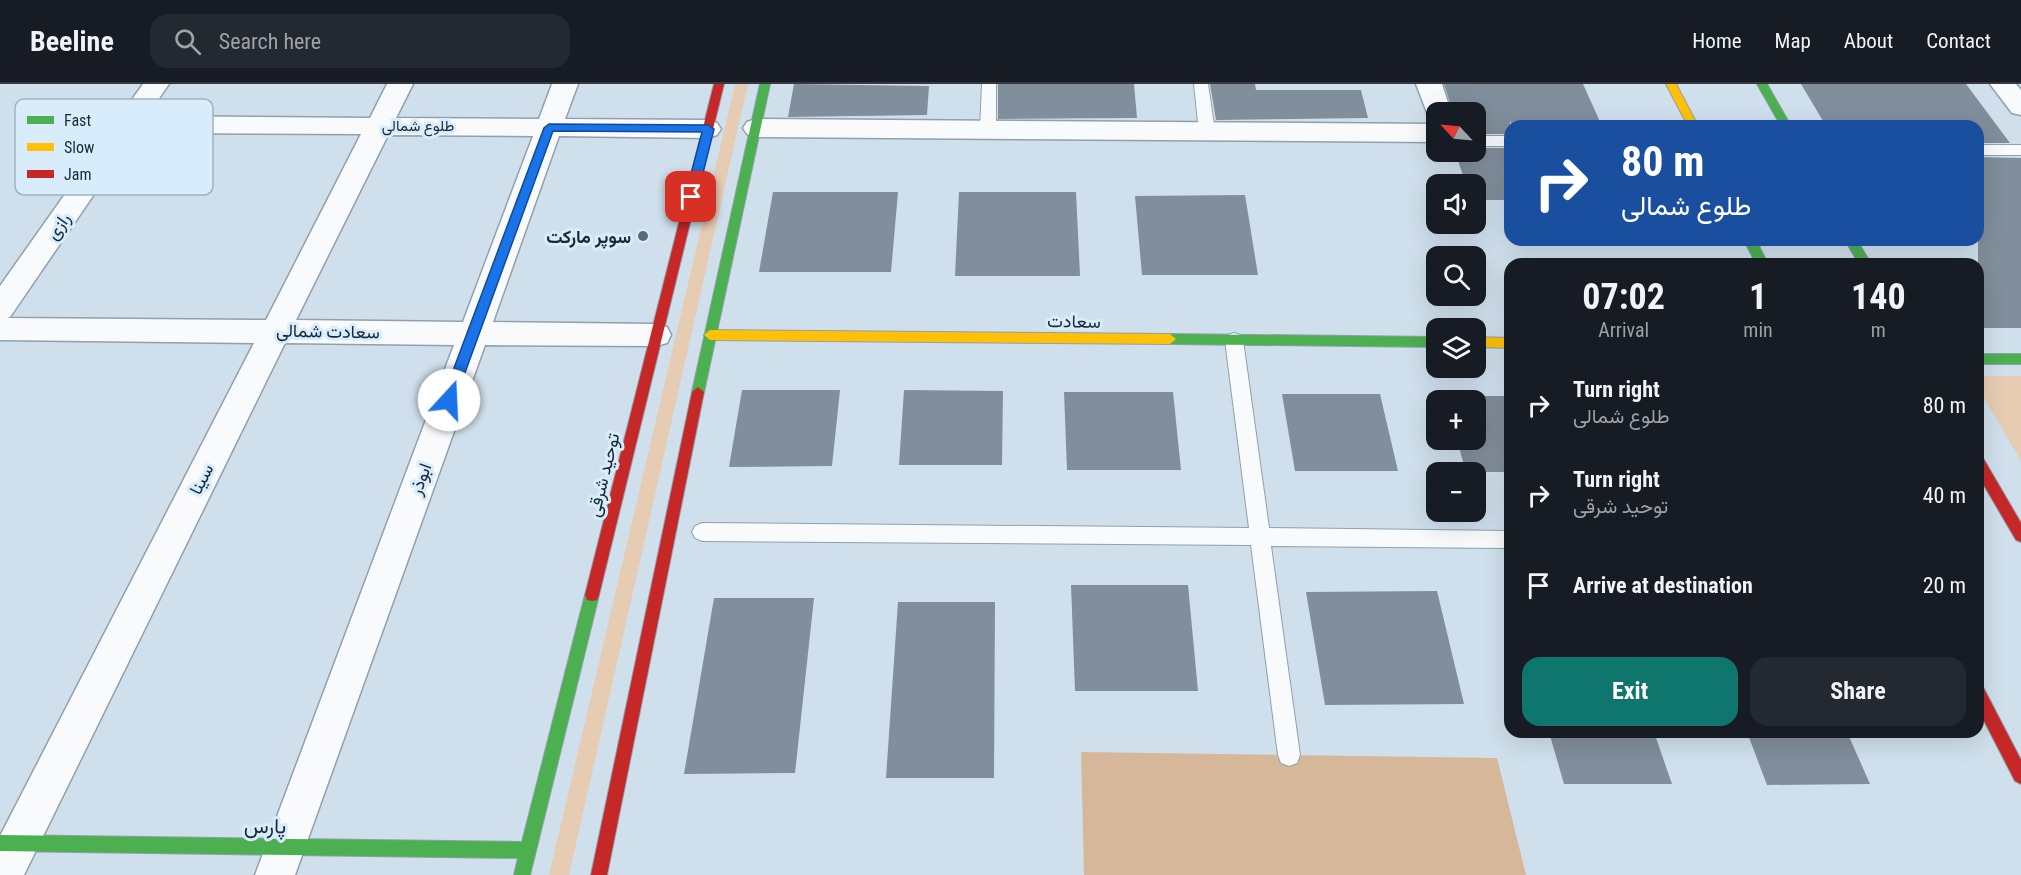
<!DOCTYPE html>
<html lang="en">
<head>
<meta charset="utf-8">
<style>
	body { margin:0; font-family:"Roboto Condensed",Vazirmatn,sans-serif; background:#242831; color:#f1f3f6; height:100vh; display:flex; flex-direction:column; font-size:22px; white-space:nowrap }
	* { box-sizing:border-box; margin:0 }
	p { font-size:20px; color:#9ea1a6 }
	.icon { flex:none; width:33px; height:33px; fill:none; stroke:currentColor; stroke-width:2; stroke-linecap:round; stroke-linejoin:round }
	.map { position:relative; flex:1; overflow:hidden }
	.details { position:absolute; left:1504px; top:174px; width:480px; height:480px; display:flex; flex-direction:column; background:#171b24; border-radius:18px; box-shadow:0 6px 24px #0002 }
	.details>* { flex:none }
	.hud { position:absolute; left:1504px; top:36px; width:480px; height:126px; border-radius:18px; box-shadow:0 6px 24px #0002; background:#1a4fa0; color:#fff; overflow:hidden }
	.needle { width:39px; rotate:296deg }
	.buttons { position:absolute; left:1426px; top:18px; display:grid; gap:12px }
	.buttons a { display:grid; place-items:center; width:60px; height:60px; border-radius:12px; background:#171b24; box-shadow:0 6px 24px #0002; font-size:30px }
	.pin { position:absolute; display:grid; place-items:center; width:51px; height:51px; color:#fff; margin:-26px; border-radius:12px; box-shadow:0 3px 9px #0006 }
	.me { position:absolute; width:66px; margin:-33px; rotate:20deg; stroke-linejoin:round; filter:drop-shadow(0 0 4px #0008) }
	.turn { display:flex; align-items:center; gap:21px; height:126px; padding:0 18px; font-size:27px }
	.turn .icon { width:78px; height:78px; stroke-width:2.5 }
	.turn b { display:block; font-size:42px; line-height:51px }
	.eta { display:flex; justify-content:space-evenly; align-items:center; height:102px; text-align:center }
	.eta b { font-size:36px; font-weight:700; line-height:42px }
	.button { display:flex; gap:12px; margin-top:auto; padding:12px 18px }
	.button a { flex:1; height:69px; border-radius:18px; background:#0f766e; color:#fff; font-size:24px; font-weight:700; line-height:69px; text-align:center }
	.button a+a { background:#242831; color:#f1f3f6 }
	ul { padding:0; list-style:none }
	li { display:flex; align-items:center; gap:18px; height:90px; padding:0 18px }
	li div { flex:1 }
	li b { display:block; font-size:22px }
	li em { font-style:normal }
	header { display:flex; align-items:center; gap:36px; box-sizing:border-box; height:84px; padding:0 30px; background:#171b24; border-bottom:2px solid #363941 }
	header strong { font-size:28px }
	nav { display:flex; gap:33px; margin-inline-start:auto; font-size:21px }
	.search { width:420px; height:54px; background:#242831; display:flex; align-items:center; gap:15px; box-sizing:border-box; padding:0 21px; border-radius:18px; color:#9ea1a6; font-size:22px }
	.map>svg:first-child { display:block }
</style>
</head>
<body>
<header>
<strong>Beeline</strong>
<div class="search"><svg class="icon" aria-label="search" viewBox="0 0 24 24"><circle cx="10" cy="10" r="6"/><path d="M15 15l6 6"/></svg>Search here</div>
<nav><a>Home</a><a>Map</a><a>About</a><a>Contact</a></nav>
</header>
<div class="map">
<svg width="2021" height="791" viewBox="0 0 2021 791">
	<rect width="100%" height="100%" fill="#cfe0ec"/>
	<g fill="#e7ccb4">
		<polygon points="735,0 748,0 569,791 549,791"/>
		<polygon points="1978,292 2021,292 2021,377 1979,306"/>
	</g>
	<polygon fill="#d6b79a" points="1081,668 1497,674 1526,791 1084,791"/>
	<g fill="#818e9b">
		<polygon points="794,0 929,2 927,31 788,33"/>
		<polygon points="998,0 1134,0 1137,34 998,35"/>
		<polygon points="1210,0 1255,0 1256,6 1361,6 1368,34 1216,36"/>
		<polygon points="1444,0 1583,0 1602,42 1512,42 1510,37 1510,50 1476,50 1476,28 1453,28"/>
		<polygon points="1801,0 1966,0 2010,59 1978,59 1978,42 1826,42"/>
		<polygon points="1476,64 1510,64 1510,116 1476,116 1476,100 1466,100 1455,68 1476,68"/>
		<polygon points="1978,73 2021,74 2021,244 1978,244"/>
		<polygon points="773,108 898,108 891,188 759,188"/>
		<polygon points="959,108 1076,108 1080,192 955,192"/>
		<polygon points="1245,111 1258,191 1142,191 1135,112"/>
		<polygon points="742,306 840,306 832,382 729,383"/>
		<polygon points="904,306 1003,307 1002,381 899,381"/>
		<polygon points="1064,308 1173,308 1181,386 1067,386"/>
		<polygon points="1282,310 1380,310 1398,387 1295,387"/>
		<polygon points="1445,312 1510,312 1510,388 1466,388 1457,356 1476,356 1476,316 1446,316"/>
		<polygon points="1071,501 1188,501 1198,607 1075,607"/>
		<polygon points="1437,507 1464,620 1325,621 1306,508"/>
		<polygon points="714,514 814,514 795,689 684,690"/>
		<polygon points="898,518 995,518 994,694 886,694"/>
		<polygon points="1549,648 1654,648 1672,700 1564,700"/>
		<polygon points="1747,648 1847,648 1870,700 1767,701"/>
	</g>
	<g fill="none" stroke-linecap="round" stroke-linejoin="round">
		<g stroke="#90a0ac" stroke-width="2">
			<g id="lane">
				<polygon points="982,0 996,0 996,46 988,51 980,46"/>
				<polygon points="1194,0 1208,0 1215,48 1212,52 1202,52 1199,48"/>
				<rect x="1476" y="52" width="34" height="10"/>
				<rect x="1978" y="61" width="43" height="10"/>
				<polygon points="1234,249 1240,251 1243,256 1269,444 1510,447 1510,464 1271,462 1300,671 1297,679 1289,682 1281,679 1278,671 1251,461 702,457 695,454 692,448 695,442 702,439 1249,444 1225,256 1228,251"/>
			</g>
		</g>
		<g stroke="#90a0ac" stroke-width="3">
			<g id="street">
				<path d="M 143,0 L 169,0 L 147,32 L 370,34 L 387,0 L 413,0 L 396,34 L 539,35 L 552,0 L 578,0 L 565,35 L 708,36 L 717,39 L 721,45 L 717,51 L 708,54 L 559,52 L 493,238 L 656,240 L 667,243 L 671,251 L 667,259 L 656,262 L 485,261 L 295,791 L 255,791 L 454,261 L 285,259 L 24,791 L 0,791 L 0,752 L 254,259 L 0,256 L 0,202 ZM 136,49 L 361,50 L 266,236 L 7,234 L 10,233 ZM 388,51 L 533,52 L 463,238 L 296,236 Z"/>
				<polygon points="1416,0 1442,0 1451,28 1437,28 1437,36 1429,34"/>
				<polygon points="1990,0 2016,0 2021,6 2021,31 2012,29"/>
				<polygon points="756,35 1437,40 1437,58 756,53 747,50 743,44 747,38"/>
			</g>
		</g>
		<g stroke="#90a0ac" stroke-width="2">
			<g id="fast">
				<polygon points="760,0 770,0 704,308 698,313 692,308"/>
				<polygon points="1757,0 1767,0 1791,42 1781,42"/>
				<polygon points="1744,156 1756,156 1768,180 1756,180"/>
				<polygon points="1845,156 1857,156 1871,180 1859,180"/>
				<polygon points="1170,250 1437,253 1437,263 1170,260 1164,255"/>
				<rect x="1978" y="270" width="43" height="10"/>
				<polygon points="592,505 597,506 599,511 530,791 514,791 518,774 0,767 0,751 522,758 585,511 587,506"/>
			</g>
		</g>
		<g stroke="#90a0ac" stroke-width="2">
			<g id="slow">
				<polygon points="1666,0 1676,0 1698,42 1688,42"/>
				<polygon points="710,246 1170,250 1176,255 1170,260 710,256 704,251"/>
				<polygon points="1476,253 1510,254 1510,264 1476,263"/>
			</g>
		</g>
		<g stroke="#90a0ac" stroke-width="2">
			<g id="jam">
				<polygon points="714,0 724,0 599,511 597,516 592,517 587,516 585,511"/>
				<polygon points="698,303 704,308 607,791 591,791 692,308"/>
				<polygon points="1978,373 1983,374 2021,439 2021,458 2016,456 1978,391"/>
				<polygon points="1978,601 1983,603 2021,676 2021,700 2015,697 1978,625"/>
			</g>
		</g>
		<use href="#lane" fill="#f8fafc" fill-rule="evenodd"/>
		<use href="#street" fill="#f8fafc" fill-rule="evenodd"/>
		<use href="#fast" fill="#4caf50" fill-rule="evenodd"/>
		<use href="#slow" fill="#ffc107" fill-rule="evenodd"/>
		<use href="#jam" fill="#c62828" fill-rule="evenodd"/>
	</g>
	<polygon fill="#1a73e8" stroke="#114b97" stroke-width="1.5" points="549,40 708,41 714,45 697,113 691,117 685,113 702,48 553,47 455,316 449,321 444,320 442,316 544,44"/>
	<circle fill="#576a78" stroke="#d8ecfc" stroke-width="2" cx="643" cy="152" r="6"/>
	<g text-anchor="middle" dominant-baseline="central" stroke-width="6" stroke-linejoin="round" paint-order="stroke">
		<g font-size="15" fill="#162a39" stroke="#d8ecfc">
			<text x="418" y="42">طلوع شمالی</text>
		</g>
		<g font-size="18" fill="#162a39" stroke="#d8ecfc">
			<text transform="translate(58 142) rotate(-55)">رازی</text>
			<text transform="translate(1074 237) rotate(1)">سعادت</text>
			<text transform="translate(328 247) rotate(1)">سعادت شمالی</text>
			<text transform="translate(603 391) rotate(-76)">توحید شرقی</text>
			<text transform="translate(201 395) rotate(-63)">سینا</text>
			<text transform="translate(420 395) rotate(-70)">ابوذر</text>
		</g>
		<g font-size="18" font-weight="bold" fill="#162a39" stroke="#d8ecfc" text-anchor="end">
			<text x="631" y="152">سوپر مارکت</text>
		</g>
		<g font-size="21" fill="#162a39" stroke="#d8ecfc">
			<text transform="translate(265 742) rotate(1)">پارس</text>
		</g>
	</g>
	<rect x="15" y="15" width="198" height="96" rx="9" fill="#d8ecfc" stroke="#9eb2c2" stroke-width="1.5"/>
	<rect x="27" y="32" width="27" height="8" fill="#4caf50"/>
	<rect x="27" y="59" width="27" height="8" fill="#ffc107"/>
	<rect x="27" y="86" width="27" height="8" fill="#c62828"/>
	<g font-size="16" fill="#162a39">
		<text x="64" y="42">Fast</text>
		<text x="64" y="69">Slow</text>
		<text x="64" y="96">Jam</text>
	</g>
</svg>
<div class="buttons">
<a><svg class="needle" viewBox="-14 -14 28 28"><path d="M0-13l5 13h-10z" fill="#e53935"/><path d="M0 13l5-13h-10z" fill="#9ea1a6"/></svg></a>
<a><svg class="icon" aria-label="sound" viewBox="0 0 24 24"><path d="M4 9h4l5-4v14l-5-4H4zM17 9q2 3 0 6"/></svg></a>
<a><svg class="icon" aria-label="search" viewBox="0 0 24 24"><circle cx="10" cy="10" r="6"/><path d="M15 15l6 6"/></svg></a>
<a><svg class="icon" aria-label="layers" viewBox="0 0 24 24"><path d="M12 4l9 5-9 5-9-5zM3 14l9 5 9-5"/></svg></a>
<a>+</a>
<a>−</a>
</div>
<div class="pin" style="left:691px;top:113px;background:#d93025"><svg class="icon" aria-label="arrive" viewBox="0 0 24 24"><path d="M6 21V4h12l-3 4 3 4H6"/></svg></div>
<svg class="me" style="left:449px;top:316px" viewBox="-20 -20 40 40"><circle r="19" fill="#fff"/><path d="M0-13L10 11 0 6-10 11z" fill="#1a73e8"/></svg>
<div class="hud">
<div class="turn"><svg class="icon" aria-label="right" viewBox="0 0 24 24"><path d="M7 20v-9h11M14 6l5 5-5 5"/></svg><div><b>80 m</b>طلوع شمالی</div></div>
</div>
<section class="details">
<div class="eta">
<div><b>07:02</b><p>Arrival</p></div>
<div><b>1</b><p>min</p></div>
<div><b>140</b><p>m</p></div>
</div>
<ul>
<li><svg class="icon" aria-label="right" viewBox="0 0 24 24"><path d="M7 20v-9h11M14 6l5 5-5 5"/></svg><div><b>Turn right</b><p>طلوع شمالی</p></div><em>80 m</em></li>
<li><svg class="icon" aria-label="right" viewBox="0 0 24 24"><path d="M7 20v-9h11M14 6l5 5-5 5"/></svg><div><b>Turn right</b><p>توحید شرقی</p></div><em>40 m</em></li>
<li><svg class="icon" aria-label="arrive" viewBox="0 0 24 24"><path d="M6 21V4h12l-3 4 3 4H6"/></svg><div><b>Arrive at destination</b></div><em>20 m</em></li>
</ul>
<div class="button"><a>Exit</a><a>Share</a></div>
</section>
</div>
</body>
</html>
